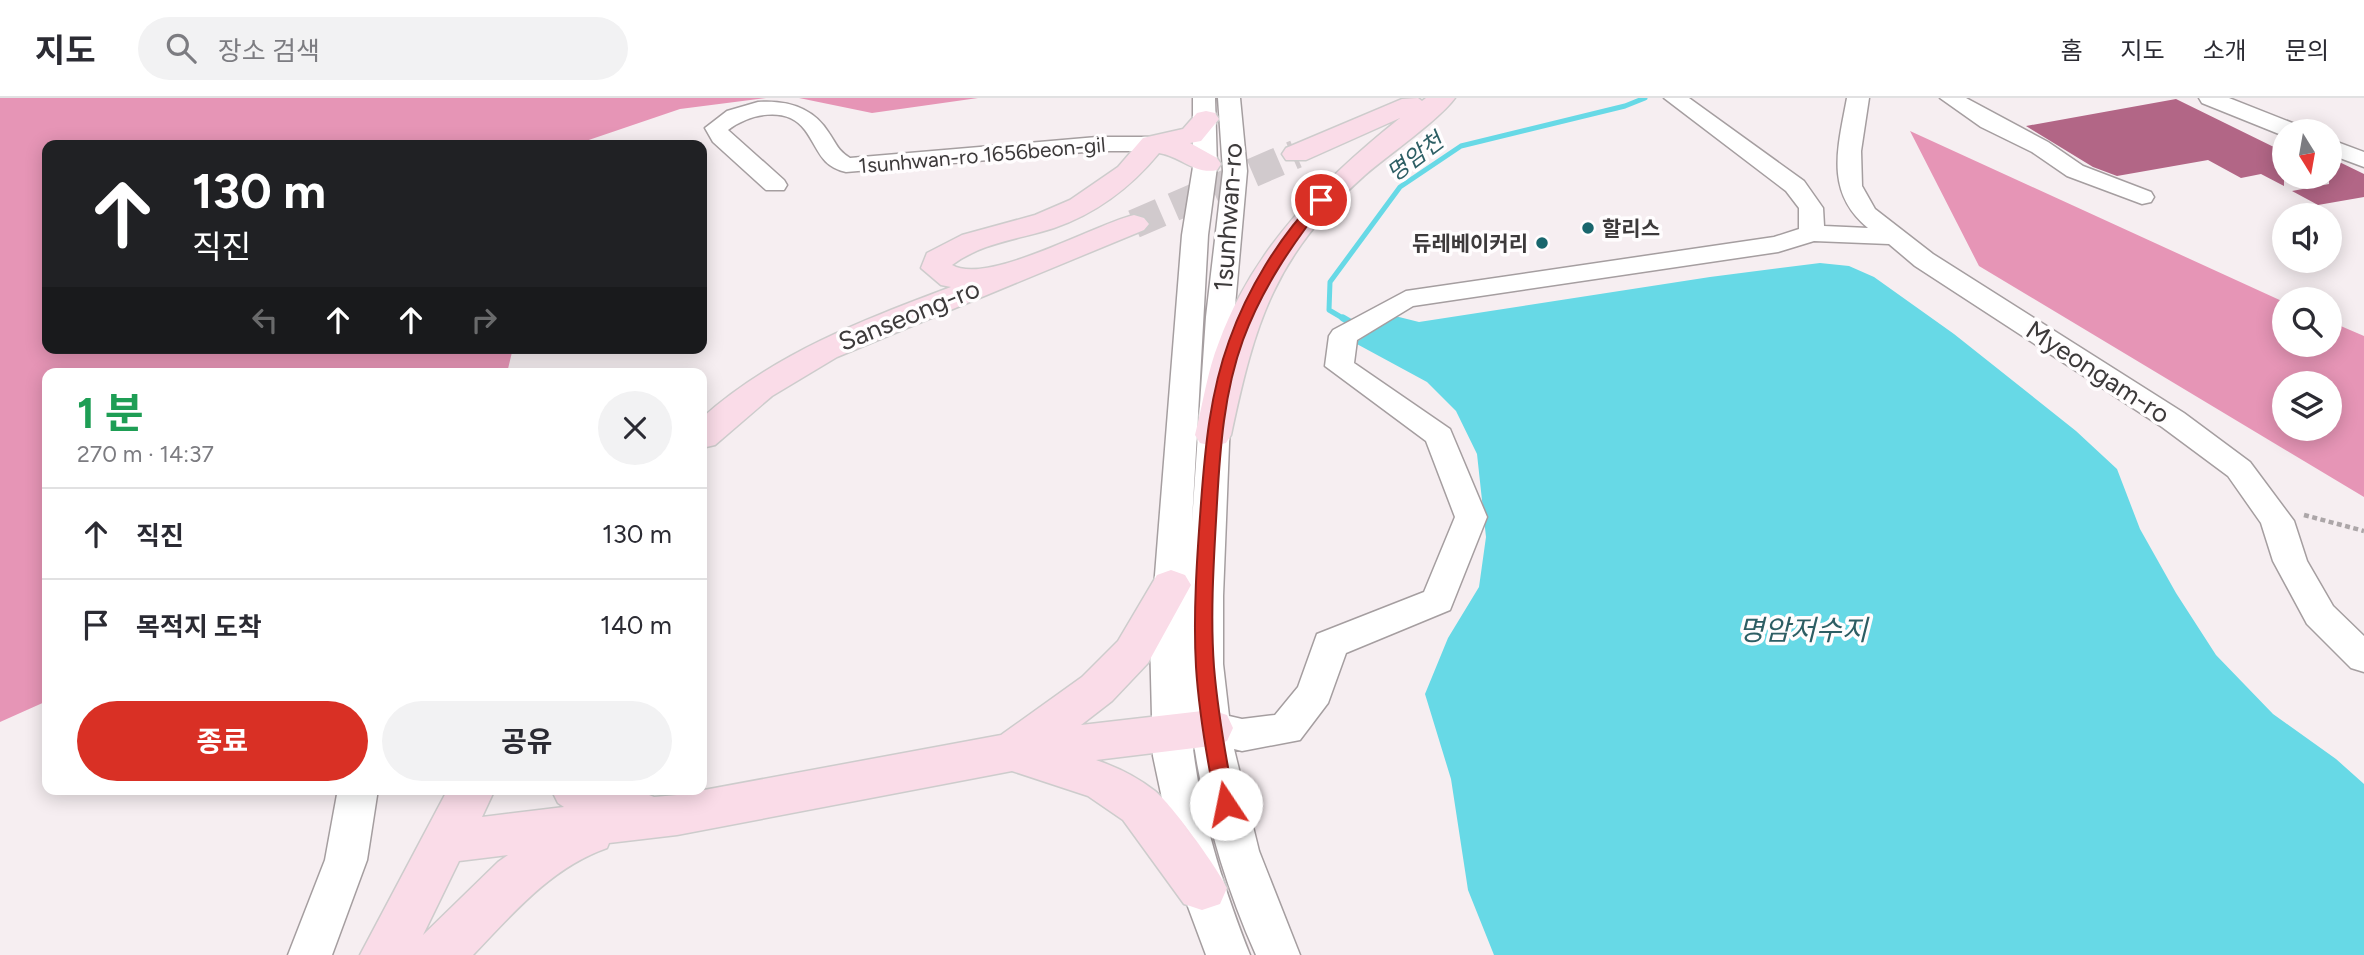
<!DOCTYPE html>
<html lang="ko">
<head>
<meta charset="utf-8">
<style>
	body { margin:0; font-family:Figtree,"Noto Sans KR",sans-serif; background:#f2f2f3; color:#2b2b33; height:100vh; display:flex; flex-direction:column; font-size:26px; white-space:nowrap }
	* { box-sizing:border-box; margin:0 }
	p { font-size:23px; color:#7c7c81 }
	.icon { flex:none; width:38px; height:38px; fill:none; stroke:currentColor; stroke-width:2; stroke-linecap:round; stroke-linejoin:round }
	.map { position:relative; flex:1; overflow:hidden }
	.panel { position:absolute; left:42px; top:270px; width:665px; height:427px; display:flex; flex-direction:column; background:#fff; border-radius:14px; box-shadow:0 4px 18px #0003 }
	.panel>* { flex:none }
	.guide { position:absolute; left:42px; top:42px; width:665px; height:214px; border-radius:14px; box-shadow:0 4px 18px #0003; background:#202124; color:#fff; overflow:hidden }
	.needle { width:46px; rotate:169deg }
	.buttons { position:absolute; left:2272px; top:21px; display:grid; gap:14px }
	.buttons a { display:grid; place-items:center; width:70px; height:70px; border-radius:50%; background:#fff; box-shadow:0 4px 18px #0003; font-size:35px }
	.pin { position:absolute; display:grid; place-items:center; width:60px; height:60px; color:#fff; margin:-30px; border:4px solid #fff; border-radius:50%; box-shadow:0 2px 7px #0007 }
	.me { position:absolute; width:77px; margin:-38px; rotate:349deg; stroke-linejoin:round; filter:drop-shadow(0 0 5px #0008) }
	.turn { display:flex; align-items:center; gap:24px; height:147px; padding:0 35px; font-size:32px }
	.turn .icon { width:91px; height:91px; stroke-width:2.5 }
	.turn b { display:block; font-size:49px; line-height:60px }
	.lanes { display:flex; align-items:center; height:66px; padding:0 35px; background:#0003; justify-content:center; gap:35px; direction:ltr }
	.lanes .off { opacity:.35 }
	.round { display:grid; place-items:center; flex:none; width:74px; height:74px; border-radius:37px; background:#f2f2f3 }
	.summary { display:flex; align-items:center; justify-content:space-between; height:119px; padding:0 35px }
	h1 { font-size:42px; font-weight:700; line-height:52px; color:#1e9e55 }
	.button { display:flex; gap:14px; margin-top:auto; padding:14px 35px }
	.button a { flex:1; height:80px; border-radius:42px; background:#d93025; color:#fff; font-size:28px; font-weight:700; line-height:80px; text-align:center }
	.button a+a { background:#f2f2f3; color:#2b2b33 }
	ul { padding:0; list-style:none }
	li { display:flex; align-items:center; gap:21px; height:91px; padding:0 35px; border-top:2px solid #e1e1e2 }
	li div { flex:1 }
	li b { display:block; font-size:26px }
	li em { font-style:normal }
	header { display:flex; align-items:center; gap:42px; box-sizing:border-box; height:98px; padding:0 35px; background:#fff; border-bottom:2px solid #e1e1e2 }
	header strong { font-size:33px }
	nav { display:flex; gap:38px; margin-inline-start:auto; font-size:24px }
	.search { width:490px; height:63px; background:#f2f2f3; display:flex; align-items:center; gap:18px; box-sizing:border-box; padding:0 24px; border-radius:38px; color:#7c7c81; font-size:26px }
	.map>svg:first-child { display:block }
</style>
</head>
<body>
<header>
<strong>지도</strong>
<div class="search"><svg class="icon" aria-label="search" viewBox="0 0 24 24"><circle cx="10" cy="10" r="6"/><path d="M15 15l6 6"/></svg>장소 검색</div>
<nav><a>홈</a><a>지도</a><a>소개</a><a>문의</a></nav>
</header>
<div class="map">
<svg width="2364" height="857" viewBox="0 0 2364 857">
	<rect width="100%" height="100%" fill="#f6eef1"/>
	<g fill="#e695b6" fill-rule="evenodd">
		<polygon points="0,0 766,0 680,11 574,47 47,47 47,250 513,250 507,275 47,275 47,603 0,624"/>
		<polygon points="799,0 978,0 872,15"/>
		<path d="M 1910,33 L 2284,204 L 2284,247 L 2329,247 L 2329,223 L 2364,238 L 2364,399 L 1979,168 ZM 2284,285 L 2329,285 L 2329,331 L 2284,331 Z"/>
	</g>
	<polygon fill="#67d9e6" points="1820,165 1849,168 1874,179 1954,236 2076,333 2117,371 2140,431 2176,495 2216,557 2273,616 2336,661 2364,686 2364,857 1494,857 1468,792 1451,681 1425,596 1448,540 1479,489 1486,439 1477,356 1456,313 1427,284 1355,245 1395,218 1419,224 1710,179"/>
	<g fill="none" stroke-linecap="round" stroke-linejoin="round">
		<polyline stroke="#67d9e6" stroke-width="5" points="1346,222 1329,212 1330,184 1400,89 1461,48 1625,8 1645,0"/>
		<polyline stroke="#67d9e6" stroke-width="7" points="1343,220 1355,227"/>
	</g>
	<g fill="#b26686">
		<polygon points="2176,1 2284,54 2284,88 2261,76 2241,80 2208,62 2117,78 2093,69 2026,28"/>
		<polygon points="2329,59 2364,76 2364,99 2318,107 2292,93 2329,86"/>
	</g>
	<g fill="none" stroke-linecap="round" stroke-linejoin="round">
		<polyline stroke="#d1cacd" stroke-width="29" stroke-dasharray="29 14" stroke-linecap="butt" points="1134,126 1296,56"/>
		<g stroke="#a59ea0" stroke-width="3">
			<g id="minor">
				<path d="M 1193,0 L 1215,0 L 1217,69 L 1208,137 L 1192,424 L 1206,219 L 1223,73 L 1218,0 L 1240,0 L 1247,73 L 1234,219 L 1223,498 L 1223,566 L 1229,618 L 1242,621 L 1275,617 L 1298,589 L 1317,536 L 1424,494 L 1455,419 L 1426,343 L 1325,268 L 1329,238 L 1333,232 L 1406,193 L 1774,139 L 1799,131 L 1799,110 L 1786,93 L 1664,0 L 1689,0 L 1804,83 L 1823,110 L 1824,128 L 1868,130 C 1824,94 1838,49 1847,0 L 1869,0 L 1861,53 L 1862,88 L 1875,111 L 1933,156 L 2184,315 L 2250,364 L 2294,423 L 2307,463 L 2333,508 L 2364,538 L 2364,574 L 2351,570 L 2307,526 L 2273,463 L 2261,425 L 2228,378 L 2162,329 L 1915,168 L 1889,146 L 1814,143 L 1778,154 L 1413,208 L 1357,242 L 1354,265 L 1450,331 L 1487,419 L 1450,512 L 1346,555 L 1328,605 L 1300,642 L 1242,653 L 1234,651 L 1259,753 L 1300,857 L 1256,857 C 1222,781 1200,701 1190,618 C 1195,700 1220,781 1250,857 L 1206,857 L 1181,790 L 1153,658 L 1150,540 L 1182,137 L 1193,69 Z"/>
				<polygon points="1940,0 1966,0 2048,44 2083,68 2151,94 2154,99 2151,104 2142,106 2067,78 2032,54 1981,29"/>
				<polygon points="2199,0 2229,0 2300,28 2303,33 2284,33 2284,38 2202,5"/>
				<path d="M 758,4 C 787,2 813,9 829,35 C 836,45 838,53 850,60 L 1097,39 L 1152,39 L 1160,41 L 1164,46 L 1160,51 L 1152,53 L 1097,53 L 846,74 C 820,68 819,51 805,32 C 787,7 749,16 728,32 L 784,82 L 787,87 L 784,92 L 766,92 L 713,44 L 705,30 L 727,13 Z"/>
				<polygon points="2329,41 2364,54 2364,69 2329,56"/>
				<polygon points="338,691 378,691 367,762 332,857 288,857 325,762"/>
			</g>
		</g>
		<g stroke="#cdcccc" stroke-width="3">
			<g id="major">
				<path d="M 1418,0 L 1422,3 L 1426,0 L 1455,0 C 1440,21 1388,57 1365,77 C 1275,157 1255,223 1231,337 L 1226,345 L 1213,348 L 1200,345 L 1195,337 C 1203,306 1207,274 1219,244 C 1254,149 1323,82 1400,20 L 1306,62 L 1286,62 L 1282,56 L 1286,50 L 1402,1 Z"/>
				<path d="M 1206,13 L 1215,15 L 1219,21 L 1201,43 L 1190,45 L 1217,60 L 1221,66 L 1217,72 C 1195,77 1180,58 1159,55 C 1130,90 1097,115 1054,130 C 1020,141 981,145 952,167 C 987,188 1093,127 1134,117 L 1144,120 L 1149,126 L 1144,132 L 837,259 L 772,298 L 715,347 L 702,350 L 702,320 C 773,256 863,222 951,189 L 941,187 L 921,170 L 927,155 L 962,137 L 1035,117 L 1070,102 L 1118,69 L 1143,40 L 1183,31 L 1197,15 Z"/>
				<path d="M 1171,472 L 1185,477 L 1191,487 L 1148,565 L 1112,603 L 1081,627 L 1211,612 L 1227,617 L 1233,630 L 1227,643 L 1211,648 L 1096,662 C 1117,669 1137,679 1155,693 C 1172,707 1217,769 1227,790 L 1220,806 L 1202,812 L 1184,806 L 1123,722 L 1088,698 L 1012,673 L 677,737 L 609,745 L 607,750 C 552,769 512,816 473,857 L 360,857 L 448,691 L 495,691 L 482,719 L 564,709 L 558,705 L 551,691 L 634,691 L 654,699 L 677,697 L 1001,637 L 1082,579 L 1118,543 L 1157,477 ZM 508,757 L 498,764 L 423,837 L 459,763 Z"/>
			</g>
		</g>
		<polyline stroke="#aca6a8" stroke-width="4.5" stroke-dasharray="5 3.5" stroke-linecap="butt" points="2304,417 2364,433"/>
		<use href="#minor" fill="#fff" fill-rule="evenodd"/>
		<use href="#major" fill="#fadce8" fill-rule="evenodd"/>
	</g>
	<path fill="#d93025" stroke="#8d1f18" stroke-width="2" d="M 1317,100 L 1327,102 C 1293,145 1262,190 1243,242 C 1224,294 1220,351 1217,405 C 1214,459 1210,515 1214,569 C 1218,616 1226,661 1235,706 L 1232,712 L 1219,712 L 1216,706 C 1207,661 1199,616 1196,569 C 1193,515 1197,459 1201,405 C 1205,351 1210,295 1229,243 C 1247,192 1279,139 1317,100 Z"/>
	<g fill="#19666d" stroke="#fffdfe" stroke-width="2.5">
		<circle cx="1588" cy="130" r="7"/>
		<circle cx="1542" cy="145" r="7"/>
	</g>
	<g text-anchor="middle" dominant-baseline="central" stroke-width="7" stroke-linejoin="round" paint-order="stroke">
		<g font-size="21" fill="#3d3a3b" stroke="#fffdfe">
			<text transform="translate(982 57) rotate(-5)">1sunhwan-ro 1656beon-gil</text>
		</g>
		<g font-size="21" font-weight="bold" fill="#3d3a3b" stroke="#fffdfe" text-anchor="start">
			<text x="1602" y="130">할리스</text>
			<text x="1528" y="145" text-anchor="end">듀레베이커리</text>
		</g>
		<g font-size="23" font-style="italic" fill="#2d5e64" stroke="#fffdfe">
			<text transform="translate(1415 59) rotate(-37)">명암천</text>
		</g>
		<g font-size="26" fill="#3d3a3b" stroke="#fffdfe">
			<text transform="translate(1228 119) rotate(-86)">1sunhwan-ro</text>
			<text transform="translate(909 217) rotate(-22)">Sanseong-ro</text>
			<text transform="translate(2098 274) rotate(33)">Myeongam-ro</text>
		</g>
		<g font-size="28" font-style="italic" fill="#2d5e64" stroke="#fffdfe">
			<text x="1803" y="532">명암저수지</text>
		</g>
	</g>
</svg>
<div class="buttons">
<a><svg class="needle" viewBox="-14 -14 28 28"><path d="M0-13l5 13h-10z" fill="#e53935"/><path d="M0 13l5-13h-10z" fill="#7c7c81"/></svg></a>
<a><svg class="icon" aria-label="sound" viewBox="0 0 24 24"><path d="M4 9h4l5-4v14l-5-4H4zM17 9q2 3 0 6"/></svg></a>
<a><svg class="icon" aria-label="search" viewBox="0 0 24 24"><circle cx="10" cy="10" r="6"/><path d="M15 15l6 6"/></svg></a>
<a><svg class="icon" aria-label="layers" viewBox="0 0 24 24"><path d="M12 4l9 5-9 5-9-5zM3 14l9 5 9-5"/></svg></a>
</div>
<div class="pin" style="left:1321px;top:102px;background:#d93025"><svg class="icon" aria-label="arrive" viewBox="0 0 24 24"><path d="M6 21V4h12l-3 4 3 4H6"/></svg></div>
<svg class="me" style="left:1226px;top:706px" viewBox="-20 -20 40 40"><circle r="19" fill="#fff"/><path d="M0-13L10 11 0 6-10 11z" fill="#d93025"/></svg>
<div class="guide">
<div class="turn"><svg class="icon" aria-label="ahead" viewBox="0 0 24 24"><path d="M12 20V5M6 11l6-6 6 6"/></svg><div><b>130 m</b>직진</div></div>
<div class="lanes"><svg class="icon off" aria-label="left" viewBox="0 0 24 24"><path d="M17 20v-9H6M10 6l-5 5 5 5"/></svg><svg class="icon" aria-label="ahead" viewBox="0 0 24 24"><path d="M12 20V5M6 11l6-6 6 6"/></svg><svg class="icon" aria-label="ahead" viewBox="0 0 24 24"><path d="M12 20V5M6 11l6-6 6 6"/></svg><svg class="icon off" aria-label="right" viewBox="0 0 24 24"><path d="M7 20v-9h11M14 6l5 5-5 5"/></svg></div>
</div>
<section class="panel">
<div class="summary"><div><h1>1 분</h1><p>270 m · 14:37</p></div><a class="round"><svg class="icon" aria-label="close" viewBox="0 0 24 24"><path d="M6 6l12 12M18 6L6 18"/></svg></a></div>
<ul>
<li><svg class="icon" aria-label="ahead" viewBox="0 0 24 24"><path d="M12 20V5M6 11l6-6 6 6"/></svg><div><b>직진</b></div><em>130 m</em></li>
<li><svg class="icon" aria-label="arrive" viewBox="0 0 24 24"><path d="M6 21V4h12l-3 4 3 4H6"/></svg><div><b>목적지 도착</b></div><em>140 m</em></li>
</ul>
<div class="button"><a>종료</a><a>공유</a></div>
</section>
</div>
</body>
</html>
